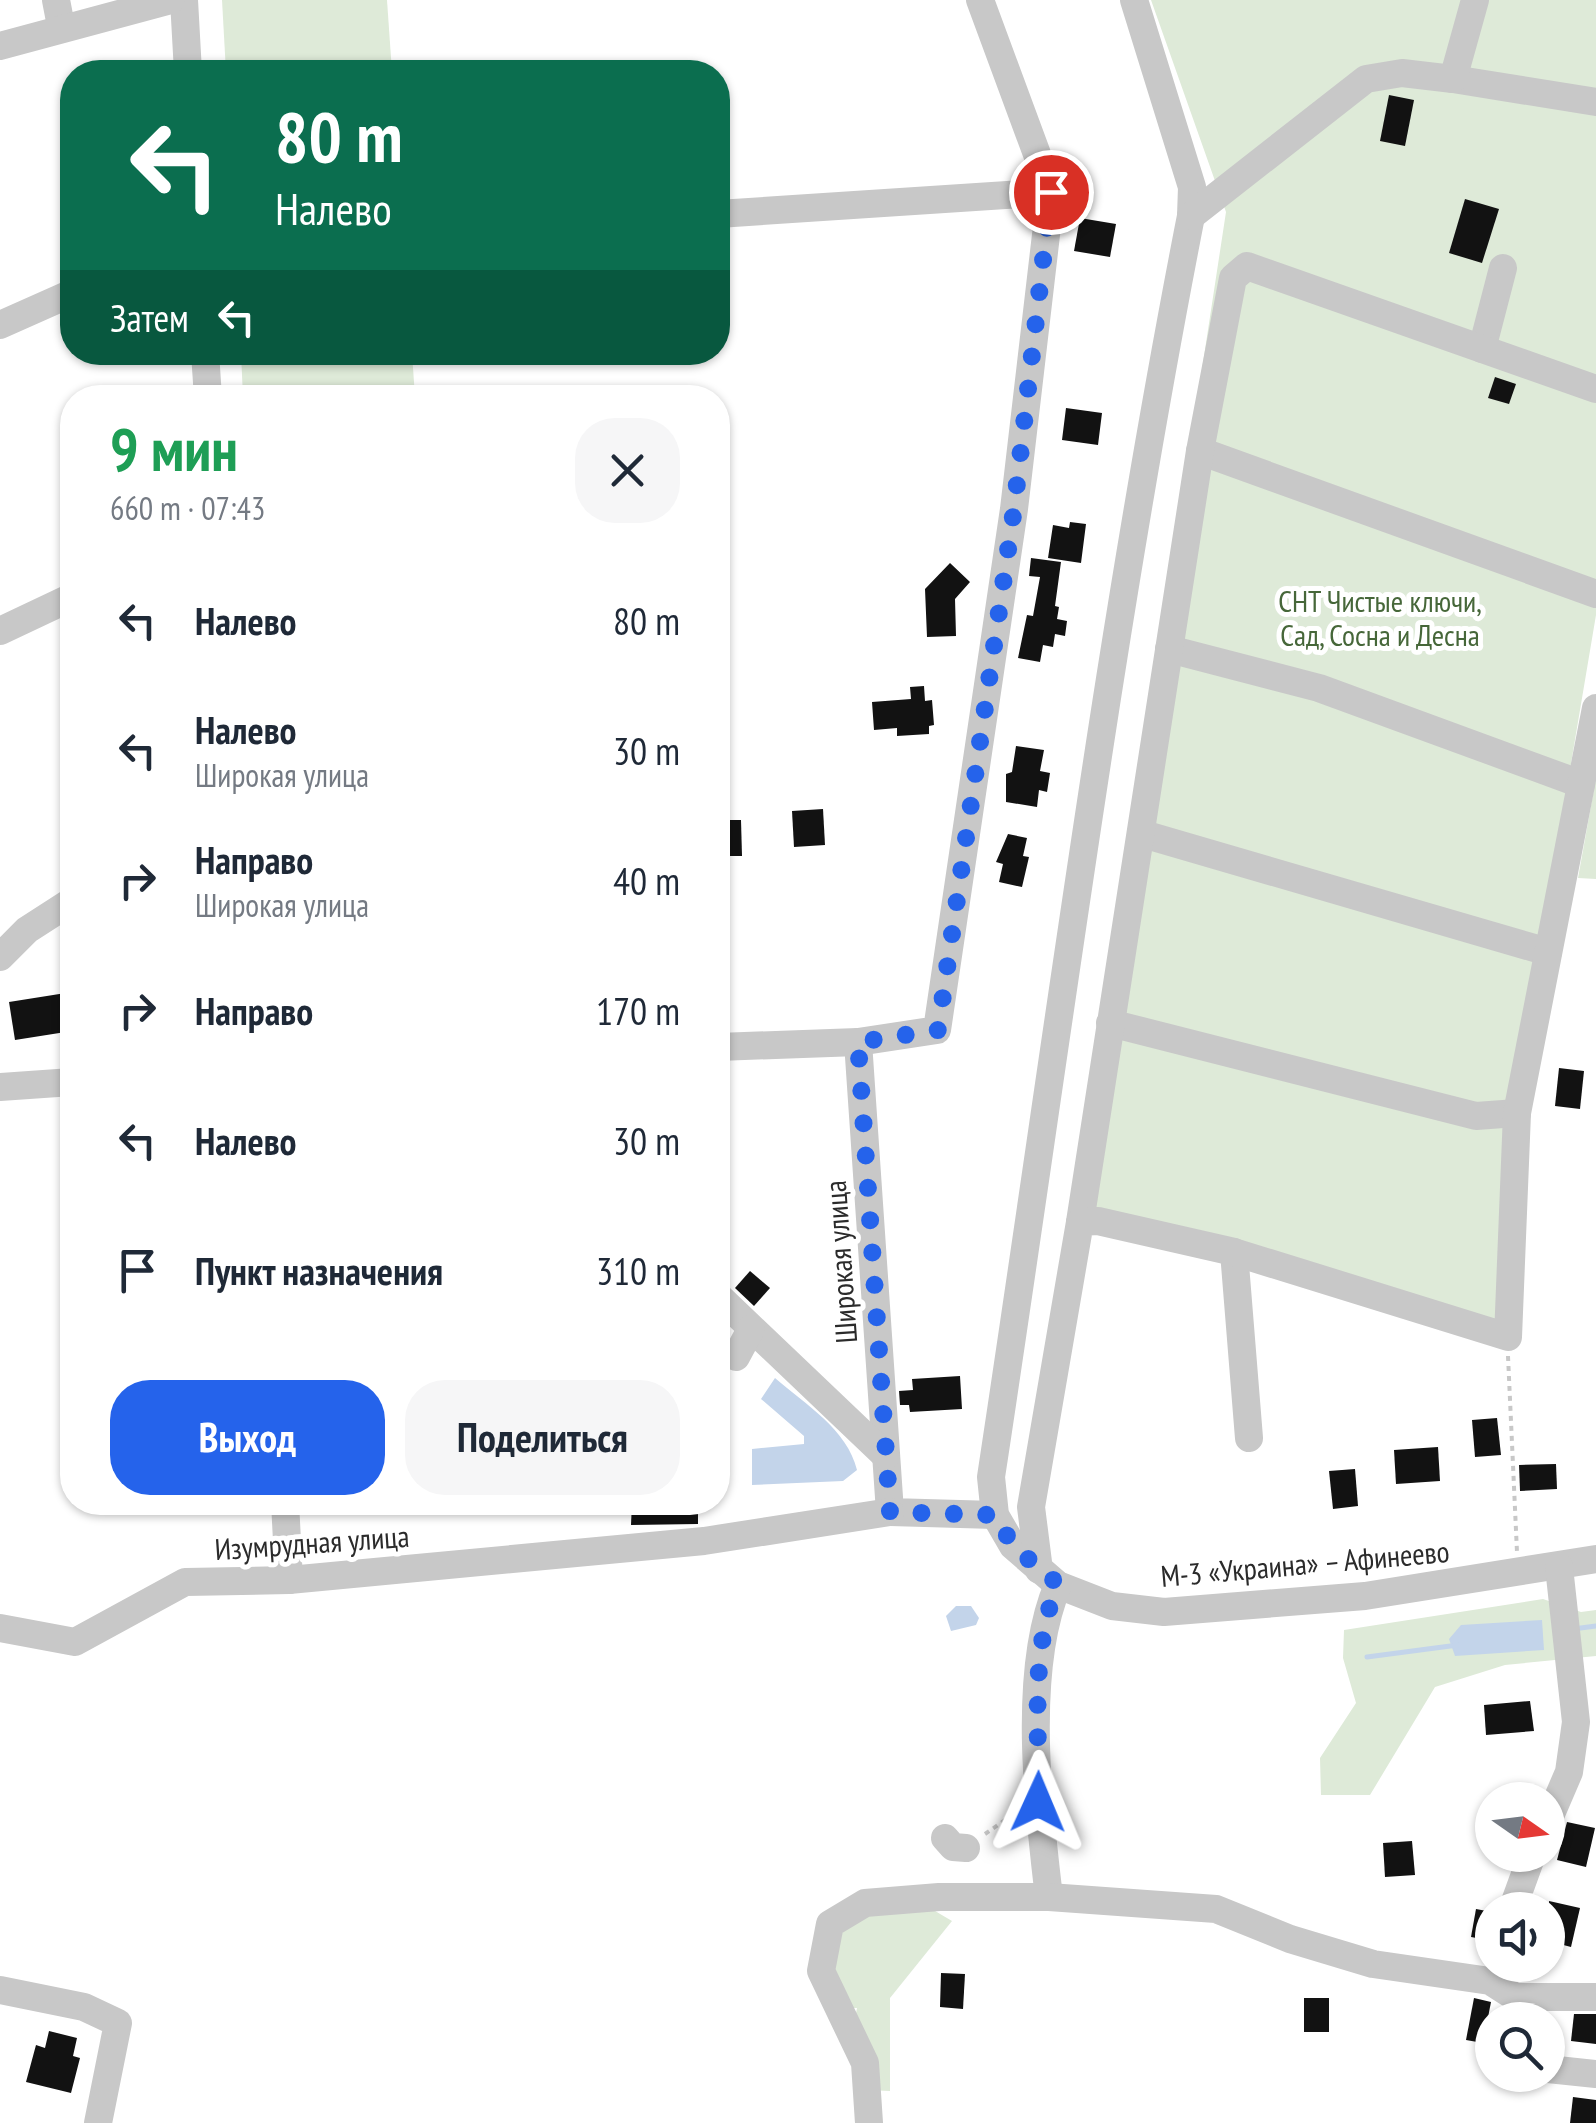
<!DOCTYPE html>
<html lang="ru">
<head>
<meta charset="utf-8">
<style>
	body { margin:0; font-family:"PT Sans Narrow",sans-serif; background:#f6f6f7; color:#1f2937; height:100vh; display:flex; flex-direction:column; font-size:38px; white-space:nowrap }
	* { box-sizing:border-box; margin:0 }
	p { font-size:32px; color:#747a83 }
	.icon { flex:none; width:55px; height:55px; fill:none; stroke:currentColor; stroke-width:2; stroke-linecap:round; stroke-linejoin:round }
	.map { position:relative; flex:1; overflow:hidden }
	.drawer { position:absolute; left:60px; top:385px; width:670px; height:1130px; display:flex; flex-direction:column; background:#fff; border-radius:40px; box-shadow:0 2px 8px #0004 }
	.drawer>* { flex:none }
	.top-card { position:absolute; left:60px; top:60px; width:670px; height:305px; border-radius:40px; box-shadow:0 2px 8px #0004; background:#0b6e4f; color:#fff; overflow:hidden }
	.needle { width:65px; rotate:104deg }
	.buttons { position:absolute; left:1475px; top:1782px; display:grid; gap:20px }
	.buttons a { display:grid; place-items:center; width:90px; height:90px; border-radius:50%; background:#fff; box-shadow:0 2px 8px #0004; font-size:50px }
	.pin { position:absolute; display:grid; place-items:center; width:85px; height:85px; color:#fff; margin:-42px; border:5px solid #fff; border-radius:50%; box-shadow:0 2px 10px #0007 }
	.me { position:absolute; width:110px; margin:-55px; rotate:1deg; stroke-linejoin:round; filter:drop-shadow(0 0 8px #0008) }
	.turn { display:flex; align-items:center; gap:35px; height:210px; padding:0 50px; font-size:45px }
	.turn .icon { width:130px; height:130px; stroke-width:2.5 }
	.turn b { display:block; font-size:70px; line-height:85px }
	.then { display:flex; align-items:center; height:95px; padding:0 50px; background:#0003; gap:20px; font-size:38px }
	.round { display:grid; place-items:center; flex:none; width:105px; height:105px; border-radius:40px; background:#f6f6f7 }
	.overview { display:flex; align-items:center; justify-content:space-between; height:170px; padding:0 50px }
	h1 { font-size:60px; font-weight:800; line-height:75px; color:#1e9e55 }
	.primary-button { display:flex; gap:20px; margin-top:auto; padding:20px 50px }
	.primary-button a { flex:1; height:115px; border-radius:40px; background:#2563eb; color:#fff; font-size:40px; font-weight:800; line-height:115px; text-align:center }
	.primary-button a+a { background:#f6f6f7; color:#1f2937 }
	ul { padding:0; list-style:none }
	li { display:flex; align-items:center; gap:30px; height:130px; padding:0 50px }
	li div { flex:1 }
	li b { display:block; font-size:38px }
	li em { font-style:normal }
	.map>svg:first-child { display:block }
</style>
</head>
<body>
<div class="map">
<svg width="1596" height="2123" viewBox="0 0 1596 2123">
	<rect width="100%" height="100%" fill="#fff"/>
	<g fill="#deead8">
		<polygon points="222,0 387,0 392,72 226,72"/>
		<polygon points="1151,0 1596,0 1596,615 1512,1114 1503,1322 1075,1201 1226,212"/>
		<polygon points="241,353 412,353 415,397 243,397"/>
		<polygon points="1596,778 1596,879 1578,878"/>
		<polygon points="1543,1599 1581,1612 1596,1610 1596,1656 1505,1665 1435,1687 1370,1795 1321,1795 1320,1758 1356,1703 1343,1658 1344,1630"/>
		<path d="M 930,1908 L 952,1921 L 890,1998 L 890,2091 L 868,2090 L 852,2034 L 857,2008 L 836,2008 C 835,1990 831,1968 834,1951 C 842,1909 898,1910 930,1908 Z"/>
	</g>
	<g fill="#c3d4ea">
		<path d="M 775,1378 C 806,1405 847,1429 857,1470 L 843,1481 L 752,1485 L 752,1449 L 804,1444 L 804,1436 L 761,1399 Z"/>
		<polygon points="956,1606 971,1606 979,1618 976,1625 951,1631 946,1616"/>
		<polygon points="1542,1620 1544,1650 1455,1656 1449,1639 1461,1625"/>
	</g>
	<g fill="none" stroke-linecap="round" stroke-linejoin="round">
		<g stroke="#c3d4ea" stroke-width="5">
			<polyline points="1573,1629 1596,1626"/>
			<polyline points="1367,1657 1458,1645"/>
		</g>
	</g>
	<g fill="#121212">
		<polygon points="1389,95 1414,100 1405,146 1380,141"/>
		<polygon points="1465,199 1499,209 1482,263 1449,253"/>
		<polygon points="1080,218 1116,224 1110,257 1074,251"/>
		<polygon points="1495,377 1516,384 1509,404 1488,398"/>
		<polygon points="1066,408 1102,413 1098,445 1062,440"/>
		<polygon points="1070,522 1086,524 1081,563 1048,558 1053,525 1069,528"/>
		<polygon points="1031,558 1061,562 1055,606 1059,607 1057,619 1067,621 1065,636 1055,634 1053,647 1043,645 1040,662 1018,658 1027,615 1033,616 1040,577 1029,576"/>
		<polygon points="950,563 970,582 955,599 956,636 927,637 925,589"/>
		<polygon points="924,686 925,701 932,700 934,725 929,726 929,734 897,736 897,728 874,730 872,702 911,699 910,687"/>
		<polygon points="1016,746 1044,750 1040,771 1050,773 1047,792 1039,790 1037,807 1006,802 1006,774 1012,772"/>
		<polygon points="823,809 825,845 794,847 792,811"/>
		<polygon points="718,820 741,820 742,856 718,856"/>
		<polygon points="1008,834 1027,838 1023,856 1029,857 1022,887 999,882 1003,864 996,862"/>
		<polygon points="72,992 72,1031 15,1040 9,1002"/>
		<polygon points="1559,1068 1584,1071 1580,1109 1555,1106"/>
		<polygon points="750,1271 770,1288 754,1306 735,1288"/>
		<polygon points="960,1376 962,1409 910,1412 909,1405 900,1405 899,1391 913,1390 912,1379"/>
		<polygon points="1497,1418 1501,1455 1475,1457 1472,1420"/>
		<polygon points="1438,1447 1440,1481 1396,1484 1394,1450"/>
		<polygon points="1556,1464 1557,1489 1520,1491 1519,1465"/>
		<polygon points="1355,1469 1358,1506 1333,1509 1329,1471"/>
		<polygon points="632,1502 698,1502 698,1524 631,1525"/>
		<polygon points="1530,1701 1534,1731 1486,1735 1484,1705"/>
		<polygon points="1567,1822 1595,1828 1586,1867 1557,1860"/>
		<polygon points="1412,1841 1415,1875 1385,1877 1383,1843"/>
		<polygon points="1549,1901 1580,1908 1571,1947 1548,1941"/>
		<polygon points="1476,1909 1492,1912 1488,1940 1471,1937"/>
		<polygon points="941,1973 965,1974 963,2009 940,2007"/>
		<rect x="1304" y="1998" width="25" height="34"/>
		<polygon points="1474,1998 1491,2002 1483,2043 1466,2040"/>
		<polygon points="1574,2014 1596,2014 1596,2044 1571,2041"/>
		<polygon points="49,2031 77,2038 73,2056 80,2058 71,2093 26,2082 36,2045 45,2048"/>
		<polygon points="1573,2097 1596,2100 1596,2123 1570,2123"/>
	</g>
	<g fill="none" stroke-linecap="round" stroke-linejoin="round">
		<g stroke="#c8c8c8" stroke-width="4" stroke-dasharray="5 5" stroke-linecap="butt">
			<polyline points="1508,1356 1517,1552"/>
			<polyline points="985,1834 1018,1811"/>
		</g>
		<g stroke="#c8c8c8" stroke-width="28">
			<polyline points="56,0 61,26"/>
			<polyline points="184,0 188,72"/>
			<polyline points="980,0 1051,192"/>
			<path d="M 1134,0 L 1192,187 L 1191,216 C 1109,634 1055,1057 991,1477 L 995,1515 L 1013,1546 L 1058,1585 L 1112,1606 L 1164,1612 L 1365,1596 L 1596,1559"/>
			<polyline points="0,46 171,0"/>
			<polyline points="1453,79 1596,102"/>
			<polyline points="718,214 1051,192 1014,509 937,1030 858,1042"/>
			<polyline points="1191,216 1366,79 1402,73 1453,79 1475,0"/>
			<polyline points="0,325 72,293"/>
			<polyline points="1482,349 1503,268"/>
			<polyline points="205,352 208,398"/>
			<polyline points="1200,451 1596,594"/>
			<polyline points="0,631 72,597"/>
			<polyline points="1169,649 1319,688 1581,784"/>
			<polyline points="1143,834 1548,952"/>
			<polyline points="0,957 27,930 72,901"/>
			<polyline points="1110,1023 1476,1116 1517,1113"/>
			<polyline points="718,1047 858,1042 890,1512 995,1515"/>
			<polyline points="0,1087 72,1082"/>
			<polyline points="1080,1222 1200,451 1233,278 1247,266 1596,389"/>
			<polyline points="1234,1252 1249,1438"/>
			<polyline points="718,1296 886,1456"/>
			<polyline points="736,1357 751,1329"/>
			<polyline points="285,1502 289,1580"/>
			<polyline points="1039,1570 1031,1507 1080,1222 1098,1221 1234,1252 1508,1337 1517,1113 1596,708"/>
			<polyline points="0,1628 75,1642 185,1582 289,1580 704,1541 890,1512"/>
			<polyline points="1548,1821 1569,1772 1576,1722 1559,1567"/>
			<polyline points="945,1838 953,1847 966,1848"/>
			<path d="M 1049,1897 C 1038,1806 1022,1669 1058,1585"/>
			<polyline points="1512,1910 1532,1855"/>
			<polyline points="0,1990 84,2007 118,2023 98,2123"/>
			<polyline points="1548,2069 1596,2074"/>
			<polyline points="869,2123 865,2063 821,1971 830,1924 865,1903 939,1897 1049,1897 1216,1909 1290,1939 1373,1964 1490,1981 1515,1997 1596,1997"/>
		</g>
	</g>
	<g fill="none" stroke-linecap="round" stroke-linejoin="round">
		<path stroke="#2563eb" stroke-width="18" stroke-dasharray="0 32.4" d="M 1038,1802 C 1040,1730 1029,1652 1058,1584 L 1013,1546 L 995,1515 L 890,1512 L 858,1042 L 938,1030 L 1014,509 L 1051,192"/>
	</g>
	<g text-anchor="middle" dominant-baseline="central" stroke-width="10" stroke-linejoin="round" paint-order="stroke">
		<g font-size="30" fill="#466739" stroke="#fff">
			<text x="1380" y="600">СНТ Чистые ключи,<tspan x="1380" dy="34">Сад, Сосна и Десна</tspan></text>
		</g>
		<g font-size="30" fill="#2b2b2b" stroke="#fff">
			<text transform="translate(840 1262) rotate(-94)">Широкая улица</text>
			<text transform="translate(312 1542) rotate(-4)">Изумрудная улица</text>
			<text transform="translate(1305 1563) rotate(-5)">М-3 «Украина» – Афинеево</text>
		</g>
	</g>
</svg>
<div class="buttons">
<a><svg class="needle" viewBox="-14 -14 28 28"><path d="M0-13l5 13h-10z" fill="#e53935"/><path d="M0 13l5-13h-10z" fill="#747a83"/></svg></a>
<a><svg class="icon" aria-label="sound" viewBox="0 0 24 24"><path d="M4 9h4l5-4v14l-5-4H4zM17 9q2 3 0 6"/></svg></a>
<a><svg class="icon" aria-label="search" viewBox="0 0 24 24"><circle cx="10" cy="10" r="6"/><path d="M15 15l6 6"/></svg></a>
</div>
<div class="pin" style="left:1051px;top:192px;background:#d93025"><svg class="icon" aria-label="arrive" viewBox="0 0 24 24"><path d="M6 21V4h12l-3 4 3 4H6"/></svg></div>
<svg class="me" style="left:1038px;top:1802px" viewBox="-20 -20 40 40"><path d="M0-17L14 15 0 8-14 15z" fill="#2563eb" stroke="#fff" stroke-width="4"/></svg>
<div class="top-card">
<div class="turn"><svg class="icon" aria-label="left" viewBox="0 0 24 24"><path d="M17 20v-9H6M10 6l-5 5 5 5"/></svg><div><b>80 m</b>Налево</div></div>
<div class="then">Затем<svg class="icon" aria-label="left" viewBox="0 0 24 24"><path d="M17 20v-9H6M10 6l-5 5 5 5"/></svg></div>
</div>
<section class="drawer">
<div class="overview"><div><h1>9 мин</h1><p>660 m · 07:43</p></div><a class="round"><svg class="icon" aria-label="close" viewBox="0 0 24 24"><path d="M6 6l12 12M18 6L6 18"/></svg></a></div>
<ul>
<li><svg class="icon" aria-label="left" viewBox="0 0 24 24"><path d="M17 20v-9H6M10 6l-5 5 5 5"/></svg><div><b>Налево</b></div><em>80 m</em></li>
<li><svg class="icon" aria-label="left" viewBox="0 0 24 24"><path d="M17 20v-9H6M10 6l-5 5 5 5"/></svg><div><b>Налево</b><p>Широкая улица</p></div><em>30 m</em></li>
<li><svg class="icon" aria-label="right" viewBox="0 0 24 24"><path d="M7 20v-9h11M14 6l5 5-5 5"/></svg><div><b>Направо</b><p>Широкая улица</p></div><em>40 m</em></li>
<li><svg class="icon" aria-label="right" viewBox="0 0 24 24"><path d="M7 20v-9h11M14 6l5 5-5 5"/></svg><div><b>Направо</b></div><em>170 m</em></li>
<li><svg class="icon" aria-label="left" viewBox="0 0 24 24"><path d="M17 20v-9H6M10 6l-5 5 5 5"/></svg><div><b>Налево</b></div><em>30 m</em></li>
<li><svg class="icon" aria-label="arrive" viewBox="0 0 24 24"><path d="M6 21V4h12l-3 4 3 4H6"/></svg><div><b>Пункт назначения</b></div><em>310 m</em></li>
</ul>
<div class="primary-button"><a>Выход</a><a>Поделиться</a></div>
</section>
</div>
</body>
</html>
